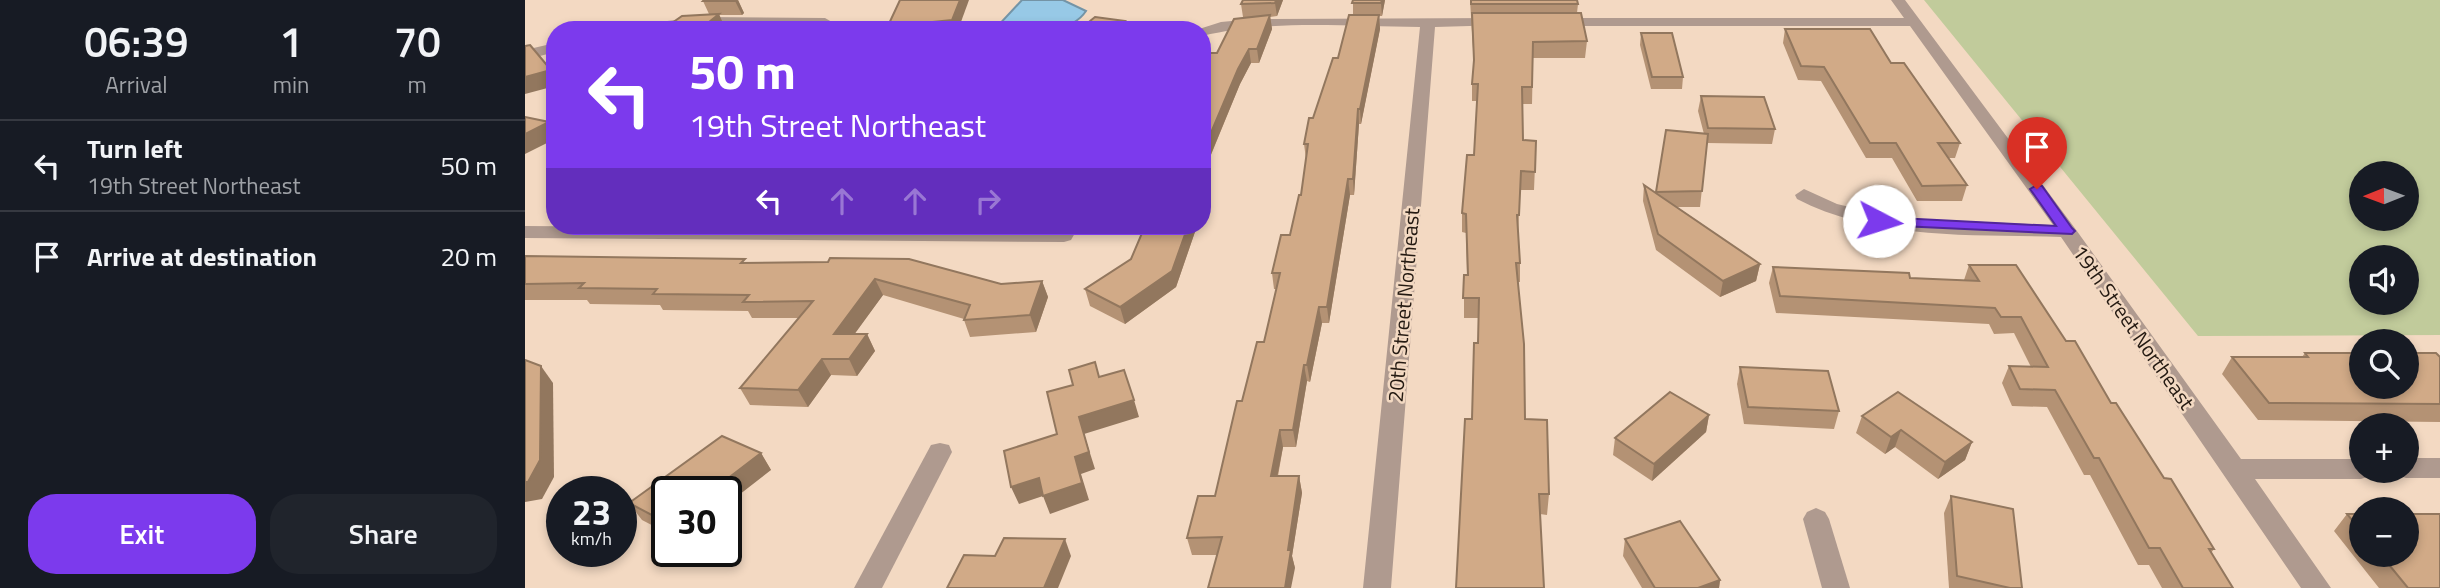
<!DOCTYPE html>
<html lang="en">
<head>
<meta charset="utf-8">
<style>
	body { margin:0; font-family:"Titillium Web",sans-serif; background:#20242c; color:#f1f3f6; height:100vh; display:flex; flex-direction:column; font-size:26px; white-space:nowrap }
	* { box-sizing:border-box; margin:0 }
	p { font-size:23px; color:#9ea1a6 }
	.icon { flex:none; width:38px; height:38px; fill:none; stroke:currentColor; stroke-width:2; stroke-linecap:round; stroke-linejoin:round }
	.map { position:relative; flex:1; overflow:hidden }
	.side { display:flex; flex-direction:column; background:#171b24; width:525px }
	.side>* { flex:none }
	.top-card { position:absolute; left:21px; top:21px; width:665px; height:214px; border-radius:28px; box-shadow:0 4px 10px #0003; background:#7c3aed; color:#fff; overflow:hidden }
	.needle { width:46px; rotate:269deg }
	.tools { position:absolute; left:1824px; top:161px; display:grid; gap:14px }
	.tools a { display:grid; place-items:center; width:70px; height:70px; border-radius:50%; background:#171b24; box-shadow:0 4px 10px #0003; font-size:35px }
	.speed { position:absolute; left:21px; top:476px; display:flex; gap:14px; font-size:35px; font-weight:700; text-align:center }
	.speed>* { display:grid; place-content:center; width:91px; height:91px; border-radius:50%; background:#171b24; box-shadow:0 4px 10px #0003; line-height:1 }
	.speed small { font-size:18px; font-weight:400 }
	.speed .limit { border:4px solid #111; border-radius:10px; background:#fff; color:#111 }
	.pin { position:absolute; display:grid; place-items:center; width:60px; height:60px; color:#fff; margin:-72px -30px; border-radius:50% 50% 50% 0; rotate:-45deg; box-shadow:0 0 7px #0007 }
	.pin .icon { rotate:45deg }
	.me { position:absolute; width:77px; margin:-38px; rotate:95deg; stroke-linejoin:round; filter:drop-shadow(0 0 5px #0008) }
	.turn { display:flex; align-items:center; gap:24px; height:147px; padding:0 28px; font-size:32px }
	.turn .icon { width:91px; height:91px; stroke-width:2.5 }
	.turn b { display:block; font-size:49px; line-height:60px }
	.lanes { display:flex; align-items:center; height:66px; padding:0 28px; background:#0003; justify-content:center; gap:35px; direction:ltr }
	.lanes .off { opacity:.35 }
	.eta { display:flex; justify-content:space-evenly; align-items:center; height:119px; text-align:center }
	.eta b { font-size:42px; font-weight:600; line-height:49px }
	.cta { display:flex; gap:14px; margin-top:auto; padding:14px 28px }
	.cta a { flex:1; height:80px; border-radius:28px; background:#7c3aed; color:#fff; font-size:28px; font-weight:600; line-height:80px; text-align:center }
	.cta a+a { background:#20242c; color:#f1f3f6 }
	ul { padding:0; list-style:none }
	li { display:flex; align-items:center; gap:21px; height:91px; padding:0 28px; border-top:2px solid #363941 }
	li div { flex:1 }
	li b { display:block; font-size:26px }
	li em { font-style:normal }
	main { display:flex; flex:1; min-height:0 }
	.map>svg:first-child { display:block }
</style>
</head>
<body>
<main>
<section class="side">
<div class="eta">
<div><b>06:39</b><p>Arrival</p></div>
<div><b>1</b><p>min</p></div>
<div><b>70</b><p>m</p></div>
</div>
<ul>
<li><svg class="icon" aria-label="left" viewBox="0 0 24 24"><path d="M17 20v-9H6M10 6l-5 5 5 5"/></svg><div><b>Turn left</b><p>19th Street Northeast</p></div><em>50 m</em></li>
<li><svg class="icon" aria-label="arrive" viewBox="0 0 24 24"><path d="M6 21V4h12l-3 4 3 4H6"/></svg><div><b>Arrive at destination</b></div><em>20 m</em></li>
</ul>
<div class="cta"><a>Exit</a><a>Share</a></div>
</section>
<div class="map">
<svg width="1915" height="588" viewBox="0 0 1915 588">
	<rect width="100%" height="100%" fill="#f3d9c2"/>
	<path fill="#c1cb9b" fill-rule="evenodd" d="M 1399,0 L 1915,0 L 1915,335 L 1673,336 ZM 1836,173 L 1881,173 L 1881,219 L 1836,219 ZM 1836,257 L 1881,257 L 1881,303 L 1836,303 Z"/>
	<path fill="#97c9e6" stroke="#7494a6" stroke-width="2" d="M 497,0 L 538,0 L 561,11 C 543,38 497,30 469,30 Z"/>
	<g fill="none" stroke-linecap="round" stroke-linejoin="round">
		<g fill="#af9a8f" fill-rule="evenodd">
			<path d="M 1366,0 L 1380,0 L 1549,227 L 1716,459 L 1836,459 L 1836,471 L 1848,471 L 1845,476 L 1836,479 L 1730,479 L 1806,588 L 1776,588 L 1536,237 C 1447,234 1354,241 1272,199 L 1270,195 L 1279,189 L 1312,204 L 1370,218 L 1528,225 L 1385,26 L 1030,26 L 1023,22 L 1030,18 L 1379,18 Z"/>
			<polygon points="176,17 300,18 307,22 300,26 176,25 139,30 93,30 100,26"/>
			<path d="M 974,18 L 981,22 L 979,25 L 910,27 L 866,588 L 838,588 L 895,27 C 825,27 745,19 677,36 L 677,30 L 671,30 L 696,22 L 728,19 Z"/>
			<polygon points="30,43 30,52 0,60 0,50"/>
			<polygon points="0,226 532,230 535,226 554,226 546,240 539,242 0,238"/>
			<polygon points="415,443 424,445 427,452 357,588 329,588 406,445"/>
			<polygon points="1881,458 1915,458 1915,478 1881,478 1872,475 1870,471 1881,471"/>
			<polygon points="1291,508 1300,512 1304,519 1325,588 1297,588 1278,519 1282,512"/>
		</g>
	</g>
	<g fill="#b49274">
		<polygon points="213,0 219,13 217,15 194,15 200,28 184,14 178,1"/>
		<polygon points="718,0 758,0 752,16 745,17 747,29 734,63 726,63 715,84 679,172 681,172 684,187 677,209 677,59 692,53 727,17 718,17 716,4"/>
		<polygon points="828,0 860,0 857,16 854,16 855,29 836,124 834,124 829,195 825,195 804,323 797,323 785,382 782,381 771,447 758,447 753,476 774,476 777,493 767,556 770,568 692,555 667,555 662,538 690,496 717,401 739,342 751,289 749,289 747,273 765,235 776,195 781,159 779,144 813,58 828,15"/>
		<polygon points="945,0 1053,4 1052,13 1062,41 1060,58 1008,58 1007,104 997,104 998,140 1011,141 1009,190 995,190 993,234 995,263 995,282 993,282 1000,419 1024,494 1022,515 1015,514 947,419 953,343 953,318 939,318 939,275 942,275 941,233 937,232 937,213 949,155 952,101 947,101 947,84 949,65"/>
		<polygon points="1260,29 1366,63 1435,143 1430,158 1423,158 1442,185 1437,201 1392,201 1367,158 1341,158 1296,81 1273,80 1258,43"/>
		<polygon points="1116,33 1158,77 1157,89 1126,89 1115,45"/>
		<polygon points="1176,96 1250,129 1247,144 1182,143 1175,207 1152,207 1235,264 1231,281 1195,297 1131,250 1118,201 1119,185 1131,193 1141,130 1179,134 1173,111"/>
		<polygon points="620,226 672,226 651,287 600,324 565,306 560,289 606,259"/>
		<polygon points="0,256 222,263 476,284 517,281 523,297 511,332 445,337 439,320 439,319 358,295 329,334 342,334 350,351 332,376 306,375 283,407 225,405 215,388 274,318 227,318 223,311 138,310 135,305 65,304 62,300 0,300"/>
		<polygon points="1444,265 1541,341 1689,549 1686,553 1708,588 1637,588 1624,565 1613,565 1565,475 1559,475 1522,407 1487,406 1477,383 1484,366 1506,367 1489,333 1469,334 1464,324 1251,313 1244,283 1248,267 1385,278 1439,280"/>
		<polygon points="1780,353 1915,357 1915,422 1733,420 1697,374 1707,357 1777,357"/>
		<polygon points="1215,367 1314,411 1309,429 1219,424 1212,384"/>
		<polygon points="1184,415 1181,432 1127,481 1088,455 1090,438"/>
		<polygon points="1337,416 1447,442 1440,460 1413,479 1370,447 1360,454 1331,433"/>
		<polygon points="236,453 246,470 142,492 142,533 117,520 104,503"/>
		<polygon points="1426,496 1497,588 1424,588 1419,513"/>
		<polygon points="1822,514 1836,514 1836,555 1881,555 1915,588 1854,588 1809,531"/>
		<polygon points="1100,539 1195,580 1194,588 1117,588 1098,556"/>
	</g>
	<g fill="#92775e">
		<polygon points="213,0 219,13 217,15 210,1"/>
		<polygon points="435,0 444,0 433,30 373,30"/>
		<polygon points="751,0 758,0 752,16 750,3"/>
		<polygon points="857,0 860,0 857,16 856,3"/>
		<polygon points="194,14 200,28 198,30 174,30"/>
		<polygon points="745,15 747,29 734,63 732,49"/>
		<polygon points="854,15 855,29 836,124 835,109"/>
		<polygon points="600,21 602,30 592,30"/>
		<polygon points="724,49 726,63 715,84 677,176 677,154 713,69"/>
		<polygon points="26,70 30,76 30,86 0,94 0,77"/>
		<polygon points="833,109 834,124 829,195 828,179"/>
		<polygon points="24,122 30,131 30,139 0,154 0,134"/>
		<polygon points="681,172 684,187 677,209 677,184"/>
		<polygon points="823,179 825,195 804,323 802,307"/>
		<polygon points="663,226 672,226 651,287 600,324 595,307"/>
		<polygon points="1235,264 1231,281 1195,297 1198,281"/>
		<polygon points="350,279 358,295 318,350 309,334"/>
		<polygon points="517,281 523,297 511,332 505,315"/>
		<polygon points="794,307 797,323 785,382 782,365"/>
		<polygon points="342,334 350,351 332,376 324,359"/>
		<polygon points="297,359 306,375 283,407 273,390"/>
		<polygon points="779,365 782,381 771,447 768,430"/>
		<polygon points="16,366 28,383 29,477 17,499 0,502 0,482"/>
		<polygon points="609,400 614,417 559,434 570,469 556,474 564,500 525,514 518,496 550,457 554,417"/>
		<polygon points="1184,415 1181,432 1127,481 1129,464"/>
		<polygon points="755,430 758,447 749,493 746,476"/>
		<polygon points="1376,430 1370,447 1360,454 1366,437"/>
		<polygon points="1447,442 1440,460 1413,479 1420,462"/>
		<polygon points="236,453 246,470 201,505 201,492 185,492"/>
		<polygon points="774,476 777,493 767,556 770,568 766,588 760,588 763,550"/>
		<polygon points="514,478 521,495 494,504 486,487"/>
		<polygon points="540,539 546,556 533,588 519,588"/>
		<polygon points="1195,580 1194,588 1173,588"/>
	</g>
	<g fill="#d1aa87" stroke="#92775e" stroke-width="2">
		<polygon points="179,0 212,0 210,1 178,1"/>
		<polygon points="375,0 435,0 427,20 388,24 373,30 361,30"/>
		<polygon points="718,0 751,0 750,3 716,4"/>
		<polygon points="828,0 857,0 856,3 827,3"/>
		<polygon points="946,0 1052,0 1053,4 946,4"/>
		<polygon points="947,13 1056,13 1062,41 1008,42 1007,87 997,87 998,140 1011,141 1010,172 996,171 994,215 992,215 995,263 991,263 999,344 1000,419 1022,420 1024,494 1014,494 1019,588 931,588 940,419 947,419 949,343 953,343 954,298 938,298 939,275 943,275 941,214 937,213 942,155 949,155 953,84 947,84 949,60"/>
		<polygon points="194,14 174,30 137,30 157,16"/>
		<polygon points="745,15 732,49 724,49 713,69 677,154 677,59 680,53 692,53 709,19"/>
		<polygon points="824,15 854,15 835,109 833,109 828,179 823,179 802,307 794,307 782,365 779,365 768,430 755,430 746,476 774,476 763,550 766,550 760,588 683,588 697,537 662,538 673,496 690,496 712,401 717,401 732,342 739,342 755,273 747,273 756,235 765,235 774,195 776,195 783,144 779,144 784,118 788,118 808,58 813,58"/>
		<polygon points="570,17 600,21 592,30 554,30"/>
		<polygon points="1260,29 1345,29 1366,63 1379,63 1435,143 1413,143 1442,185 1397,186 1371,143 1345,143 1299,67 1276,66"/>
		<polygon points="1116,33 1147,33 1158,77 1127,77"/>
		<polygon points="5,45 26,70 0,77 0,46"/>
		<polygon points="1176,96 1239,97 1250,129 1183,128"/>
		<polygon points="0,117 24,122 0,134"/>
		<polygon points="1141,130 1183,134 1177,191 1131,192"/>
		<polygon points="677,172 681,172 677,184"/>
		<polygon points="1119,185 1235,264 1198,281 1133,234"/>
		<polygon points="620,226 663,226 647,271 595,307 560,289 606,259"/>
		<polygon points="0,256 220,259 216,263 303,262 305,258 384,259 476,284 517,281 505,315 439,320 445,305 350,279 309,334 342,334 324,359 297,359 273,390 215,388 288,301 218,302 224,295 128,294 132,289 54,288 59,283 0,284"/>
		<polygon points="1444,265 1491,265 1541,341 1550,341 1586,403 1591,403 1639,478 1646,479 1689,549 1684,549 1708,588 1658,588 1635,548 1624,548 1574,458 1569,458 1530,390 1495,389 1484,366 1523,367 1496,317 1476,317 1470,308 1255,296 1248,267 1384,273 1385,278 1454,281"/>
		<polygon points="1780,353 1836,353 1836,387 1881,387 1881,353 1911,353 1915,357 1915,404 1744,403 1707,357 1783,357"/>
		<polygon points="0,360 16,366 15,460 3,482 0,482"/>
		<polygon points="570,362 574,377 599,370 609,400 554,417 564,452 550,457 557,483 518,496 514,478 486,487 479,451 532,434 522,392 548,385 544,370"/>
		<polygon points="1215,367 1303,371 1314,411 1223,407"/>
		<polygon points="1145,392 1184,415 1129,464 1090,438"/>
		<polygon points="1373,392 1447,442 1420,462 1376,430 1366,437 1337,416"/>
		<polygon points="197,436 236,453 185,492 142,492 142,523 104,503"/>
		<polygon points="1426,496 1488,509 1497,588 1485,588 1432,576"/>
		<polygon points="1822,514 1836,514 1836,531"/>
		<polygon points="1881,514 1915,514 1915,588 1883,588 1856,555 1881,555"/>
		<polygon points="1155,521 1195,580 1173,588 1130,588 1100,539"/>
		<polygon points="479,538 540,539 519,588 422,588 439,555 470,556"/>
	</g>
	<polygon fill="#7c3aed" stroke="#51269a" stroke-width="2" points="1512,185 1517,186 1547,228 1550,231 1547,234 1354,225 1347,221 1354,217 1531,226 1505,189"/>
	<g text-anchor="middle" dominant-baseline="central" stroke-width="5" stroke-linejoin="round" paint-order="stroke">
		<g font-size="21" fill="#241a12" stroke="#f3d9c2">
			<text transform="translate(878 305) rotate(-85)">20th Street Northeast</text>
			<text transform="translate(1609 327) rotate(55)">19th Street Northeast</text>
		</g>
	</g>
</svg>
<div class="tools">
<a><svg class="needle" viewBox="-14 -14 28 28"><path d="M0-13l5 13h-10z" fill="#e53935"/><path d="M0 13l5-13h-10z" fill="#9ea1a6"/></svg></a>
<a><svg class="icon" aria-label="sound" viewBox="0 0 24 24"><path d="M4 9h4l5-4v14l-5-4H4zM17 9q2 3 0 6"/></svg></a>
<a><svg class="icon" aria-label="search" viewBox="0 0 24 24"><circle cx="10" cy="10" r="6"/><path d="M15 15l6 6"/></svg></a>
<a>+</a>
<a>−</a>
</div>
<div class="speed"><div>23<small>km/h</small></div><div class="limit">30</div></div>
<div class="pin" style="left:1512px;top:189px;background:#d93025"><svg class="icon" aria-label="arrive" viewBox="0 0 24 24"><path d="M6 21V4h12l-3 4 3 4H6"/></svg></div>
<svg class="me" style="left:1354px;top:221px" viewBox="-20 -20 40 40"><circle r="19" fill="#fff"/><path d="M0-13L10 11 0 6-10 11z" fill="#7c3aed"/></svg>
<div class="top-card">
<div class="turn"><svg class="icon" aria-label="left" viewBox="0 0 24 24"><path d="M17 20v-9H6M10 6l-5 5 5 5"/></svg><div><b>50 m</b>19th Street Northeast</div></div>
<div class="lanes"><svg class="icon" aria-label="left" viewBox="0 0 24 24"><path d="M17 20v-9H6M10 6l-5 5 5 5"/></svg><svg class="icon off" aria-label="ahead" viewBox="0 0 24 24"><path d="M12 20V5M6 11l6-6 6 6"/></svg><svg class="icon off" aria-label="ahead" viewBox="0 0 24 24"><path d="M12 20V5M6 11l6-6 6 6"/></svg><svg class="icon off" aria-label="right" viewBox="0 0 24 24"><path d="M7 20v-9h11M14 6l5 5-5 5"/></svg></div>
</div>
</div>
</main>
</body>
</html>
